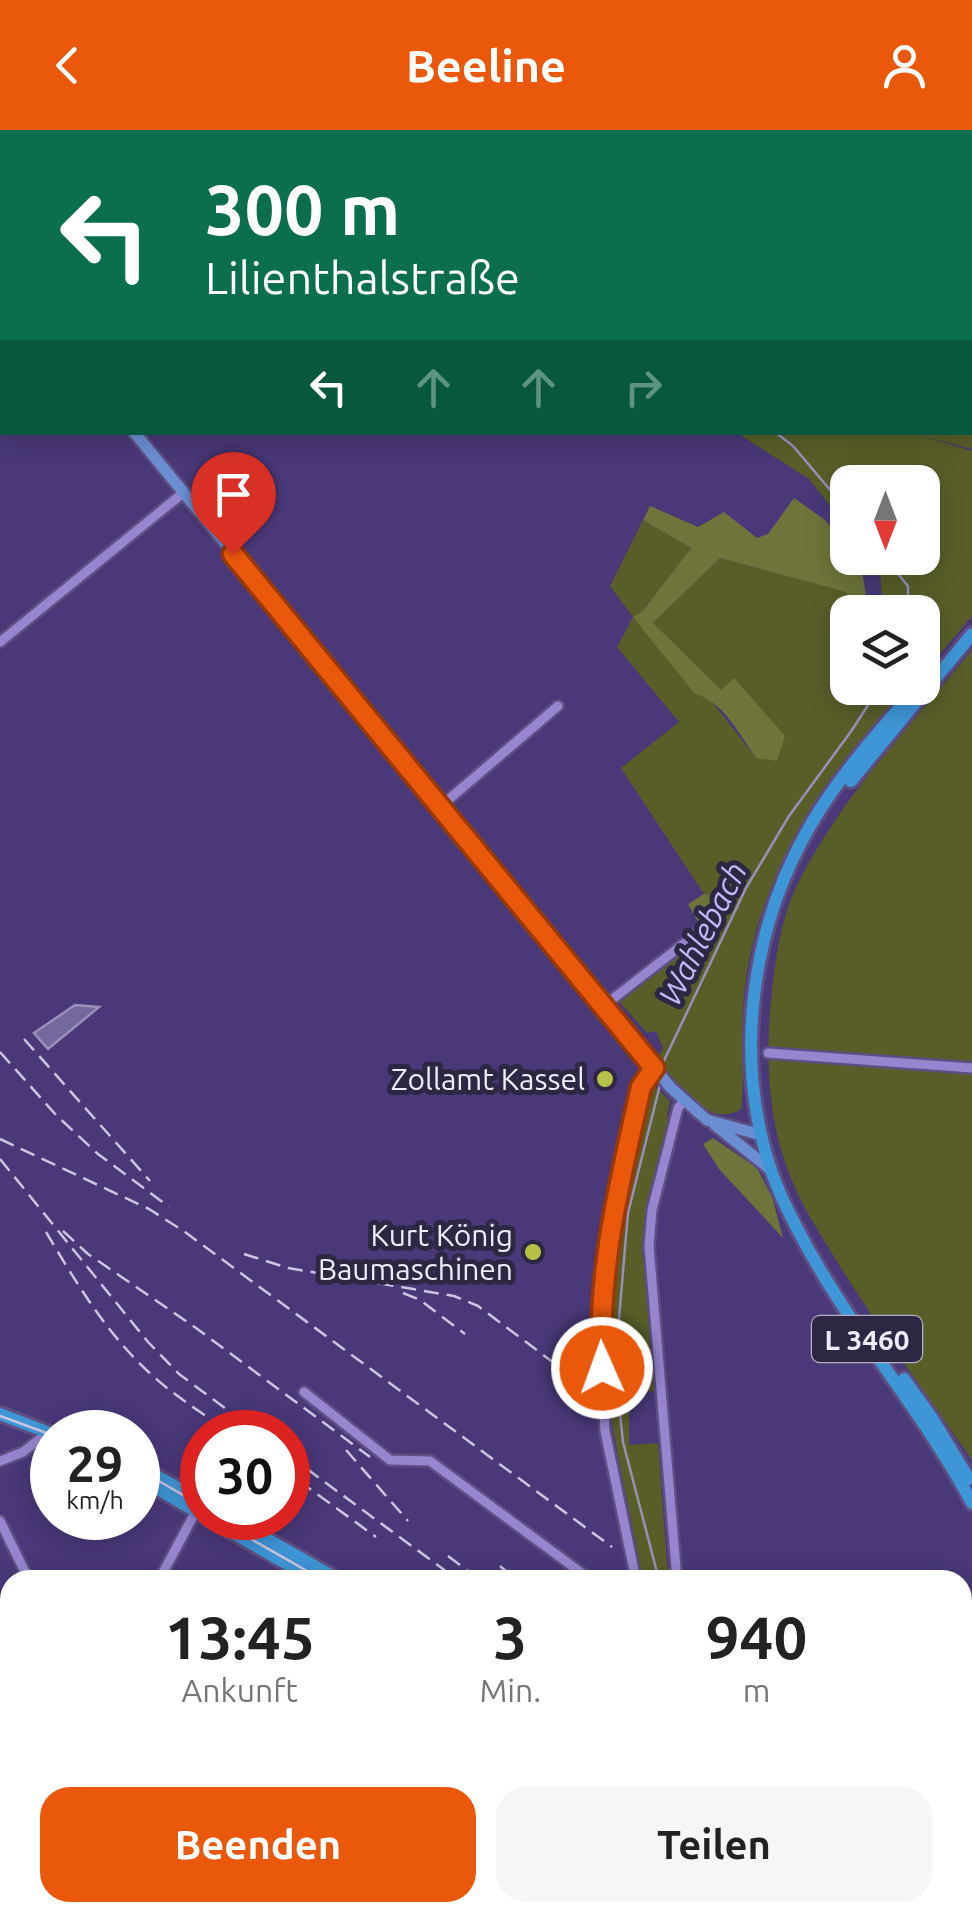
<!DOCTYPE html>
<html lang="de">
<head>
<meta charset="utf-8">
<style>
	body { margin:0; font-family:Ubuntu,sans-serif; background:#f6f6f6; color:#222; height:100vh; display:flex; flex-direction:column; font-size:38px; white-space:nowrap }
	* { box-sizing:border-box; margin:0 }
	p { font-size:32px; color:#767676 }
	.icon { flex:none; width:55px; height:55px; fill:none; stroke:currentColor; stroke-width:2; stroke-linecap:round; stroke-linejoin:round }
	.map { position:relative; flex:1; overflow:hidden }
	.side { position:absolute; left:0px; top:1440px; width:972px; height:352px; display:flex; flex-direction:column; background:#fff; border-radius:30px 30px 0 0; box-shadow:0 5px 25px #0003 }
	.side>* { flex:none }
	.hud { position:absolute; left:0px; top:0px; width:972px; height:305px; box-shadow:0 5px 25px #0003; background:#0b6e4f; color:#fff; overflow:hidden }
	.needle { width:65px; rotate:180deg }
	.controls { position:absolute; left:830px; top:335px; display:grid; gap:20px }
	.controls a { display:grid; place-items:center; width:110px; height:110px; border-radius:20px; background:#fff; box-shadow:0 5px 25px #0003; font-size:50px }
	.speed { position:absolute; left:30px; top:1280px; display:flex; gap:20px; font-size:50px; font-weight:700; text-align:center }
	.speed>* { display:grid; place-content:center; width:130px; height:130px; border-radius:50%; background:#fff; box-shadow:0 5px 25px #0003; line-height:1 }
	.speed small { font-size:25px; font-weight:400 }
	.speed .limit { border:15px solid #d22; background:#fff; color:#111 }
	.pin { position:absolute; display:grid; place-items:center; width:85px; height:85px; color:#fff; margin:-102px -42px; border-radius:50% 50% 50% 0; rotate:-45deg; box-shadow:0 0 10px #0007 }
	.pin .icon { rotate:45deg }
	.me { position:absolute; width:110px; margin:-55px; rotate:358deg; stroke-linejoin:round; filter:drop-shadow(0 0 8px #0008) }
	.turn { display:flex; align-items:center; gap:35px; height:210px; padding:0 40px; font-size:45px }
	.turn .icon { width:130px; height:130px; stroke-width:2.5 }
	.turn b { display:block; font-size:70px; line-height:85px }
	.lanes { display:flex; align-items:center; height:95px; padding:0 40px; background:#0003; justify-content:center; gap:50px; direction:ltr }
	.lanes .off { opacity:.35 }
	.eta { display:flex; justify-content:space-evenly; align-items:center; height:170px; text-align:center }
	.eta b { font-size:60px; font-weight:700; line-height:70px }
	.primary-button { display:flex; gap:20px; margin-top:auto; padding:20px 40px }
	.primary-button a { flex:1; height:115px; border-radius:30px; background:#ea580c; color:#fff; font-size:40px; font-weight:700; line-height:115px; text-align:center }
	.primary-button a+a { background:#f6f6f6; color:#222 }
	header { display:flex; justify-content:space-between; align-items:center; height:130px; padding:0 40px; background:#ea580c; color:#fff; font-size:45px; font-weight:700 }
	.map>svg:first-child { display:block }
</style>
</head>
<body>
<header><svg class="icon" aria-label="back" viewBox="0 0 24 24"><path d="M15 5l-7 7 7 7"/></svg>Beeline<svg class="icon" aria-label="person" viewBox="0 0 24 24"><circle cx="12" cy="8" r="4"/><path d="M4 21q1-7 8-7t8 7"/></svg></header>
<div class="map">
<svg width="972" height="1791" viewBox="0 0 972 1791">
	<rect width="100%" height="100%" fill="#4a3879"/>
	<g fill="#595e29">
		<polygon points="270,0 821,0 830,2 270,2"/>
		<polygon points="970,90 972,319 919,305 972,321 972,486 923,545 922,482 883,482 880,441 870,428 922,428 922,352 848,352 847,397 809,349 737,303 970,302"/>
		<path d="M 643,390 L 691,418 L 642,482 L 756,628 L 734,549 L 721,561 L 653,493 L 720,428 L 847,462 L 851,482 L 848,482 L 848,558 L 912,558 C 833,649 761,730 745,856 C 740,897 746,938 741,979 C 708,1001 673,952 658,927 L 663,918 L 656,901 L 647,903 L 617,869 L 702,799 L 724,770 L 704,764 L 621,638 L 679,592 L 617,517 L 633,487 L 610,456 Z"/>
		<path d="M 972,520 L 972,1330 C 928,1267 884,1206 843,1141 C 825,1111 804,1081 791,1048 C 767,990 765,923 772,861 C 776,825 782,784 799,751 C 843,665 912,594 972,520 Z"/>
		<path d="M 655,956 L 670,971 L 667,987 L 670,990 L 643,1116 L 654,1261 L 629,1262 L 629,1315 L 658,1313 L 667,1434 L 672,1450 L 642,1450 C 629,1363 602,1280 603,1191 C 604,1113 627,1038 645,963 Z"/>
	</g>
	<g fill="#6f753a">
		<path d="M 794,368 L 825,390 L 847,416 L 848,428 L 860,430 L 869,482 L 851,482 L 846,462 L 720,428 L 653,493 L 721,560 L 734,548 L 785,606 L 777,631 L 756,628 C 740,605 723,571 695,564 L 633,487 L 642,482 L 691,418 L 643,390 L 650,376 L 698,397 L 724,382 L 757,408 L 768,404 Z"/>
		<polygon points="704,764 725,770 702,799 688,774"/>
		<polygon points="713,1008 757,1038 772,1067 783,1108 719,1039 703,1014"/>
	</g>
	<polygon fill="#74689d" stroke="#998fb9" stroke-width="2.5" points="75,875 99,877 48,919 34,903"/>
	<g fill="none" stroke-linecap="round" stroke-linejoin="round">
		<g stroke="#998fb9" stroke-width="2.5">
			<polyline points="171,0 175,2"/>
			<polyline points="775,302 793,316 848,381"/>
			<polyline points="885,428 908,456 908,482"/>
			<polyline points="661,937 746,758 789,686 852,600 879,558"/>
			<polyline points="659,1450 623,1312 615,1236 628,1083 660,955"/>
			<polyline points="608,1782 608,1791"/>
		</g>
		<g stroke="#5e4e81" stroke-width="14">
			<g id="minor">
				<polyline points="0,512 183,363"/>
				<polyline points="441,676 558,576"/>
				<polyline points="605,875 700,801"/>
				<polyline points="768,923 972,938"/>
				<polyline points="304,1262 390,1330 430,1331 591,1450"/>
				<polyline points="0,1331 23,1322 41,1308"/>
				<polyline points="0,1391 29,1450"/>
				<polyline points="64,1450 70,1447 81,1450"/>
				<polyline points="159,1450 196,1381"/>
				<polyline points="269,1450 271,1447"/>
				<polyline points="636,1450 605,1301 599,1189 608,1106 641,957 654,938"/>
				<polyline points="677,1450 649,1116 652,1080 678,978 684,971"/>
				<polyline points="0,1472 10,1470"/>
				<polyline points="962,1531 972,1521"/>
				<polyline points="781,1791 786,1782"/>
			</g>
		</g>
		<g stroke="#5e4e81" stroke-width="16">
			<g id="secondary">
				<polyline points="0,136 2,139"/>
				<polyline points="134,302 671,958 707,990 761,1005"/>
				<polyline points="715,995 770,1039"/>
				<polyline points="77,1791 112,1782"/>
			</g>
		</g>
		<g stroke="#5e4e81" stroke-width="18">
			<g id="primary">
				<path d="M 917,558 C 879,601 839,646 810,696 C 752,796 734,923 769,1034 C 778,1063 793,1091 807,1117 C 856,1206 924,1283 972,1373"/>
				<polyline points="851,651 972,504"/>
				<polyline points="904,1249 932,1288 969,1349"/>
				<polyline points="0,1284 52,1304"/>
				<polyline points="138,1336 202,1371"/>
				<polyline points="138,1347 202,1385"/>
				<polyline points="207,1388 315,1450"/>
				<polyline points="230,1388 339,1450"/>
				<polyline points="882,1782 897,1791"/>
				<polyline points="910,1782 924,1791"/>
			</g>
		</g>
		<use href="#minor" stroke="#9786cf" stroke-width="9"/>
		<use href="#secondary" stroke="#6b8ed3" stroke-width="11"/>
		<use href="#primary" stroke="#3f96d7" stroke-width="12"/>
		<g stroke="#ccc5e0" stroke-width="2.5">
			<polyline points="0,1286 52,1305"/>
			<polyline points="138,1339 202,1376"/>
			<polyline points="214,1388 323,1450"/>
			<polyline points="898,1782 913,1791"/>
		</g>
		<g stroke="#ccc5e0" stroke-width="2.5" stroke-dasharray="15 8" stroke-linecap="butt">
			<polyline points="24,909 150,1051"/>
			<polyline points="0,922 56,985 98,1024 169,1077"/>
			<polyline points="0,1009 149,1079 185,1102 612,1417"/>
			<polyline points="0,1029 148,1212 179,1244 257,1302"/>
			<polyline points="63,1101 88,1124 196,1198 370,1327"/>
			<path d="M 46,1102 C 77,1154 108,1206 153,1246 C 176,1267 204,1284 229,1302"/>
			<polyline points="244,1124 288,1138 454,1166 478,1176 574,1248"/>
			<polyline points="403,1163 420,1170 465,1204"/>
			<polyline points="346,1320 408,1391"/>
			<polyline points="288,1325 458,1450"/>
			<polyline points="299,1351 376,1407"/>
			<polyline points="448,1426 480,1450"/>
			<polyline points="500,1436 516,1450"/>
			<polyline points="962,1512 972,1503"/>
		</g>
	</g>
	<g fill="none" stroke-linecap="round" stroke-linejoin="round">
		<g stroke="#983908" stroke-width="25">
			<path id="route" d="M 233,424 L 654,938 L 641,957 C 620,1051 597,1141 602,1238"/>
		</g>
		<use href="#route" stroke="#ea580c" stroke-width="18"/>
	</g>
	<g fill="#b7c148" stroke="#2e2744" stroke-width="4">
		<circle cx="605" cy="949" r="10"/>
		<circle cx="533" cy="1122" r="10"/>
	</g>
	<g text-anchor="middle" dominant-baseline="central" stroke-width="10" stroke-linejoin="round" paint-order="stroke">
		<rect fill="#2e2744" stroke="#b4b0c4" stroke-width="2.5" x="812" y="1186" width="110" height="46" rx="8"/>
		<g font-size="28" font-weight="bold" fill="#eeebfb">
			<text x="867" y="1209">L 3460</text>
		</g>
		<g font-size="30" fill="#eeebfb" stroke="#2e2744" text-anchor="end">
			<text x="585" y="949">Zollamt Kassel</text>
			<text x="513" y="1105">Kurt König<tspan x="513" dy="34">Baumaschinen</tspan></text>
		</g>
		<g font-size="32" font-style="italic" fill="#c4b7f7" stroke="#2e2744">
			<text transform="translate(702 803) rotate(-63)">Wahlebach</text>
		</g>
	</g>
</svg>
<div class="controls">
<a><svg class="needle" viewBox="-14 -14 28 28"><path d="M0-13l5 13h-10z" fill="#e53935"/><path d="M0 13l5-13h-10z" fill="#767676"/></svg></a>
<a><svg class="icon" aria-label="layers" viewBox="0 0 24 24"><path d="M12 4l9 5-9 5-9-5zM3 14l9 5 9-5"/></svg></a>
</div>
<div class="speed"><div>29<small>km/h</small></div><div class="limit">30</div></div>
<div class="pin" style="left:233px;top:424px;background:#d93025"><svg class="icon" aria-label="arrive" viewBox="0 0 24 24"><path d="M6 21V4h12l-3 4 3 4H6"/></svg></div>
<svg class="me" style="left:602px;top:1238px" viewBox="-20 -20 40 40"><circle r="17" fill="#ea580c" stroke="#fff" stroke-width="3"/><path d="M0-11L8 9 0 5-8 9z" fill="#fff"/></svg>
<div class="hud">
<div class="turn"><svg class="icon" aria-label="left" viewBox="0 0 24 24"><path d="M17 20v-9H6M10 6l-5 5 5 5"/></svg><div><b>300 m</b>Lilienthalstraße</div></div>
<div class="lanes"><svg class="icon" aria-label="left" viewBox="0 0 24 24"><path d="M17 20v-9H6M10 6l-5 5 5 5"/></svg><svg class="icon off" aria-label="ahead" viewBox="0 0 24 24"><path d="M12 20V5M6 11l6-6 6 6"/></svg><svg class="icon off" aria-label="ahead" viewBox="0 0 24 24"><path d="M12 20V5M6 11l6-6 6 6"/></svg><svg class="icon off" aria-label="right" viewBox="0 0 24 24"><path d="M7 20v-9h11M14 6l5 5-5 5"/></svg></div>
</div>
<section class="side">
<div class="eta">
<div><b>13:45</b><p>Ankunft</p></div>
<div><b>3</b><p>Min.</p></div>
<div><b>940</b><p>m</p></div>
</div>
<div class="primary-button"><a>Beenden</a><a>Teilen</a></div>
</section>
</div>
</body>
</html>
